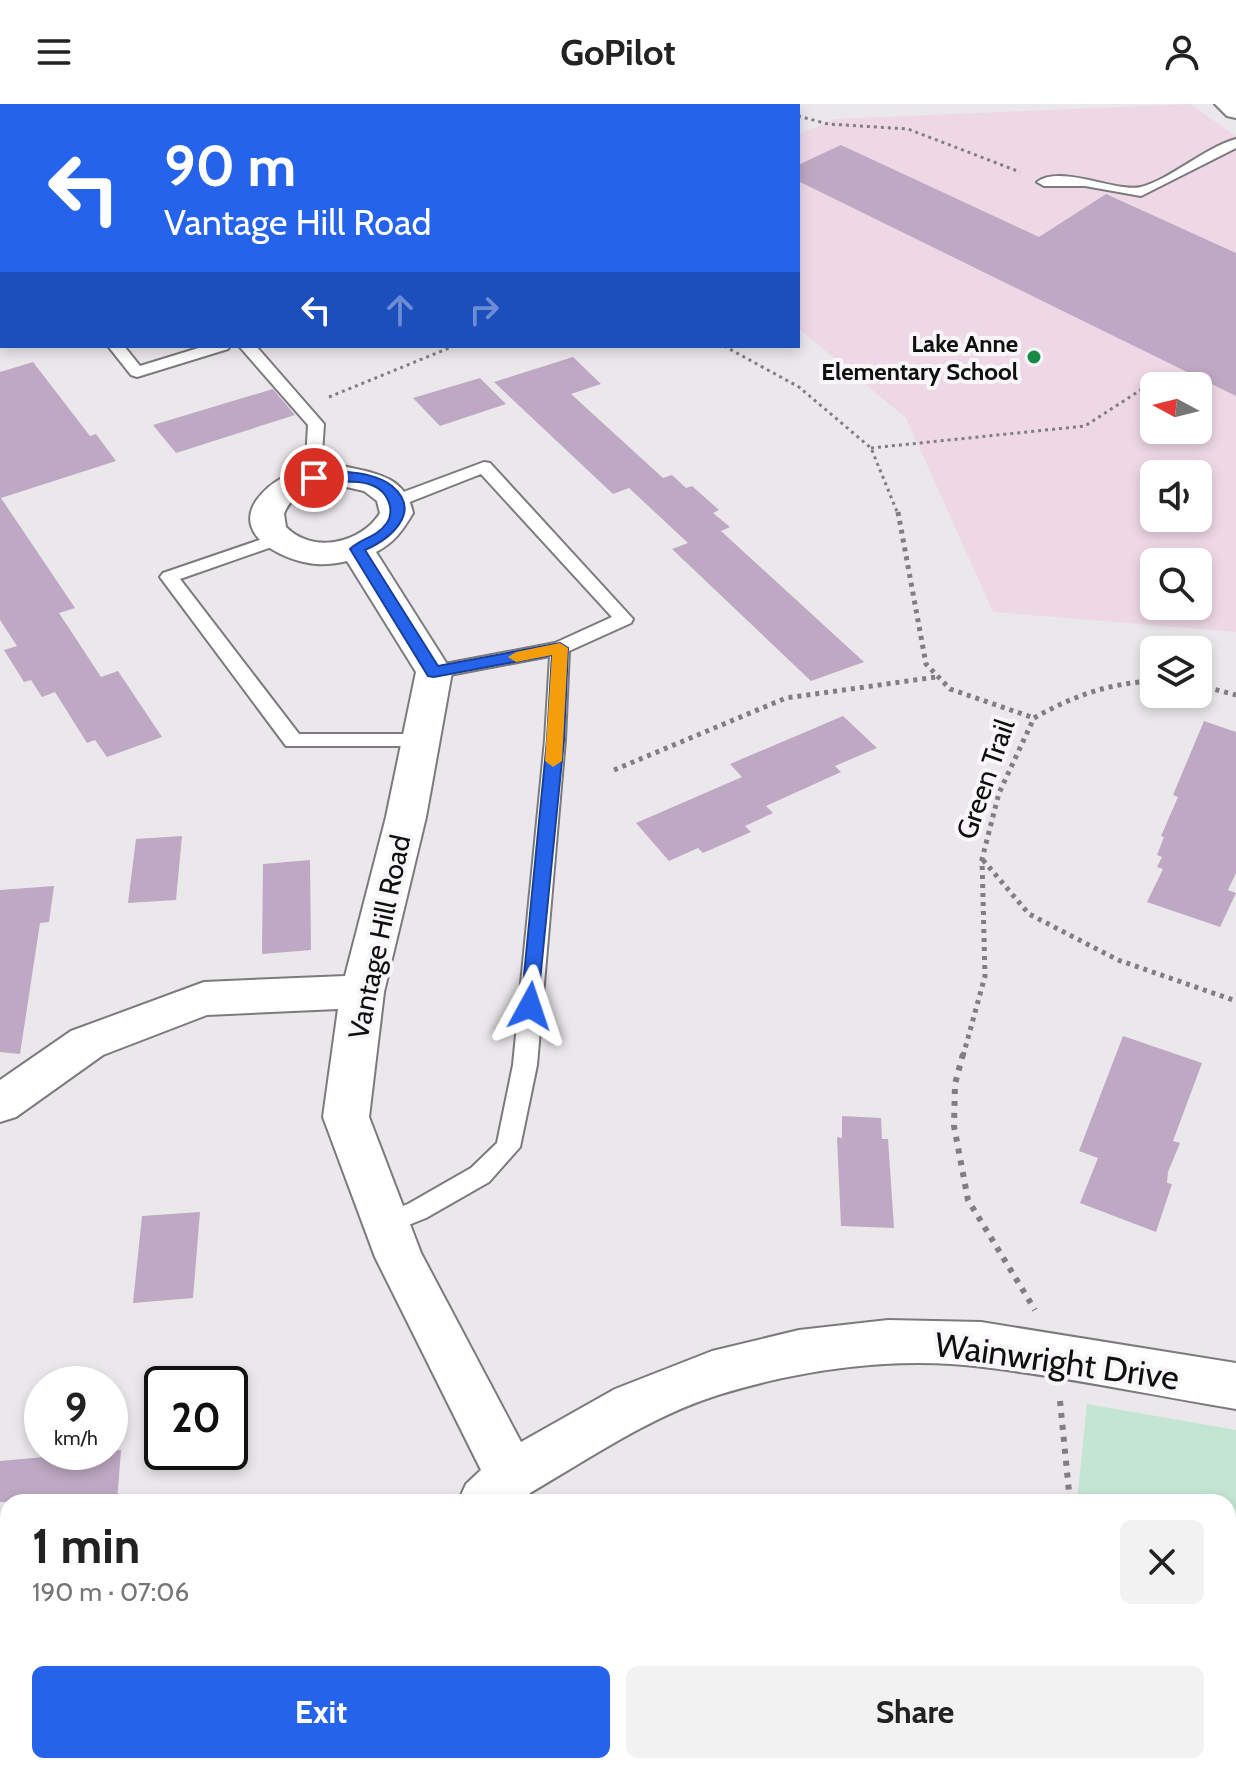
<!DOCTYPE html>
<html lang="en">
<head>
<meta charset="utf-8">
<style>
	body { margin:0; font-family:Cabin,sans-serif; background:#f2f2f2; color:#222; height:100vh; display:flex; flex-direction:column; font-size:30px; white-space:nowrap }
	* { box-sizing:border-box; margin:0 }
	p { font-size:26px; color:#767676 }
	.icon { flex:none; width:44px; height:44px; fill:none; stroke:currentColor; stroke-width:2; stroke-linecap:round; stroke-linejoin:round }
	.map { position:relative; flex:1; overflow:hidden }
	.details { position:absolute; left:0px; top:1390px; width:1236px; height:280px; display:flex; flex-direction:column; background:#fff; border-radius:24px 24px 0 0; box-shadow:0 4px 12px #0003 }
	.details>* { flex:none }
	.guide { position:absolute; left:0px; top:0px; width:800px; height:244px; box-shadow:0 4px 12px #0003; background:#2563eb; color:#fff; overflow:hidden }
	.needle { width:52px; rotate:277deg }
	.controls { position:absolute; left:1140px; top:268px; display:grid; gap:16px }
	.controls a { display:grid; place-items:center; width:72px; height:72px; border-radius:12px; background:#fff; box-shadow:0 4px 12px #0003; font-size:40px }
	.speed { position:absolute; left:24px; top:1262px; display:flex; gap:16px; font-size:40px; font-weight:700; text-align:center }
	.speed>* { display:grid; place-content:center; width:104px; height:104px; border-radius:50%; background:#fff; box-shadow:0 4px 12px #0003; line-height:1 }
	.speed small { font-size:20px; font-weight:400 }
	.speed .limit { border:4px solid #111; border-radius:12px; background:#fff; color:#111 }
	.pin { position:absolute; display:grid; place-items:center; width:68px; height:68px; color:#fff; margin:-34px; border:4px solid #fff; border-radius:50%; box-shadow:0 2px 8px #0007 }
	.me { position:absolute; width:88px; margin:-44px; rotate:5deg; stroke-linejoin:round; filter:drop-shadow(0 0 6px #0008) }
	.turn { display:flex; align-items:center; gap:28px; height:168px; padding:0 32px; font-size:36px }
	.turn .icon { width:104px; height:104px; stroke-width:2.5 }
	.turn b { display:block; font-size:56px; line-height:68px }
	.lanes { display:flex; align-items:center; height:76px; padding:0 32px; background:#0003; justify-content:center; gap:40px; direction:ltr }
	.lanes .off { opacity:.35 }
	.round { display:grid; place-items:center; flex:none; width:84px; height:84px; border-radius:12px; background:#f2f2f2 }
	.head { display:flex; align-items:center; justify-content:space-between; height:136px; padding:0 32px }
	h1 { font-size:48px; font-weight:700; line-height:60px }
	.button { display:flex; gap:16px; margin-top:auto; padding:16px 32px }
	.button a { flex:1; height:92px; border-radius:12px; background:#2563eb; color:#fff; font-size:32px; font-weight:700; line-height:92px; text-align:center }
	.button a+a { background:#f2f2f2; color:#222 }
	header { display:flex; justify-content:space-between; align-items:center; height:104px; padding:0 32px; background:#fff; font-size:36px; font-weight:700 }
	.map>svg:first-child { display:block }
</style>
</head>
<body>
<header><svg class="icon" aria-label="menu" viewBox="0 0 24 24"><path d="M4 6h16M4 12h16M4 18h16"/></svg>GoPilot<svg class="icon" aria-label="person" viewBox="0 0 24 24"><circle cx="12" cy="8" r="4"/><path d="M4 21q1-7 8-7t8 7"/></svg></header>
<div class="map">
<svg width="1236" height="1670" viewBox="0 0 1236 1670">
	<rect width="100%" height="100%" fill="#ebe8eb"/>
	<path fill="#eed8e6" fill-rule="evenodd" d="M 1190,0 L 1236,32 L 1236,528 L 993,508 L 906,314 L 798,224 L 798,31 L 835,15 ZM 1154,282 L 1198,282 L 1198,326 L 1154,326 ZM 1154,370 L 1198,370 L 1198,414 L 1154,414 ZM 1154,458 L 1198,458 L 1198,502 L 1154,502 Z"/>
	<polygon fill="#c4e5d3" points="1087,1300 1236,1326 1236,1670 1049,1670 1050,1662 1228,1662 1228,1398 1077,1398"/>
	<g fill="#bea8c3">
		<polygon points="841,41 1039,133 1106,90 1236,149 1236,292 798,77 798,61"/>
		<polygon points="573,253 601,280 571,290 663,374 672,371 686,384 692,382 719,406 713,409 730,423 721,427 864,558 811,577 672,445 688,439 629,384 613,390 494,278"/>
		<polygon points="33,258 90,332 96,330 116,357 1,394 75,504 59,509 101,573 118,567 162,633 107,653 95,636 87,639 55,588 42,593 31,576 24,578 4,546 17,542 0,516 0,268"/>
		<polygon points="480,274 506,300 440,322 413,294"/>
		<polygon points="273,285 295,311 176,349 153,321"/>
		<polygon points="843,612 877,644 835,662 841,668 766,702 773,709 745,722 751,728 703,749 698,744 669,757 636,719 742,673 730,660"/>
		<polygon points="1204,617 1236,628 1236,769 1228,786 1236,789 1220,823 1147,798 1163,765 1157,763 1162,753 1157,751 1164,733 1161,732 1178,693 1173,691"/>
		<polygon points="182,732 176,796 128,799 136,735"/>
		<polygon points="310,756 311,846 262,850 263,760"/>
		<polygon points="54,782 49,818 40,819 20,950 0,948 0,786"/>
		<polygon points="1123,932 1202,959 1173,1037 1180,1039 1168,1068 1167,1079 1172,1080 1156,1128 1080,1099 1098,1054 1079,1047"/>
		<polygon points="842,1012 881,1014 882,1035 888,1035 894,1124 841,1122 837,1033 842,1034"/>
		<polygon points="200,1108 193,1194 133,1199 142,1112"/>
		<polygon points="121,1346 117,1398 0,1398 0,1357"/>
	</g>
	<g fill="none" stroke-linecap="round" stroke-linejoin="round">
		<g stroke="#7c7a7c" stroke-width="4">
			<g id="lane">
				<path d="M 1236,35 L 1236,44 L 1141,92 L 1085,82 L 1044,82 L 1037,78 C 1061,60 1117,89 1141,83 C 1171,75 1204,44 1236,35 Z"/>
				<polygon points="108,242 124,242 140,262 205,242 230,242 228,245 137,273 131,271"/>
				<polygon points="239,242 256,242 324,320 320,378 314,379 305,374 308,321"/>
				<polygon points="484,358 490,359 633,515 631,519 569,547 565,636 537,961 520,1043 489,1078 426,1114 386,1130 377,1126 374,1119 377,1112 408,1100 471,1064 497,1039 513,961 545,636 550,552 434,574 424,568 434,562 555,539 612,513 481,370 402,401 390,401 387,397 390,393"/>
				<polygon points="277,430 286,435 283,439 180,475 299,630 420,630 430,637 427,642 286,642 160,473 163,469"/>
			</g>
		</g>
		<g stroke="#7c7a7c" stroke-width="4">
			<g id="street">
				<path d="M 338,361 C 372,369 405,370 413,409 C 403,426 394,439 376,448 L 452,568 L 426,713 L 384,888 L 369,1013 L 421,1149 L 521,1338 L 615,1285 L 712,1247 L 799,1226 L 888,1216 L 981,1218 L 1236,1259 L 1236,1305 C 1152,1291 1068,1273 983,1263 C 896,1252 802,1265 718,1291 C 651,1312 590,1354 530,1389 L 521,1398 L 458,1398 L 466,1380 L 481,1366 L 375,1153 L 323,1013 L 338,905 L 207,911 L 103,951 L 16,1013 L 0,1018 L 0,976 L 71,927 L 204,878 L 345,872 L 386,713 L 416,568 L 347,457 C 338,459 326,461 317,460 C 288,458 232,434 256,397 C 263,387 272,379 284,373 C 300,366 320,364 338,361 ZM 338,381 L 364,387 L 377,397 L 380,409 C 361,440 312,450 286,423 L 284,410 C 292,387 317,384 338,381 Z"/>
				<polygon points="264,1662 323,1662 320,1670 261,1670"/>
			</g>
		</g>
		<g stroke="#7c7a7c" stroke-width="4">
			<polygon id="secondary" points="1215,0 1236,0 1236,14 1227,12"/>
		</g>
		<g stroke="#807e80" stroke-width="3" stroke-dasharray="3 4" stroke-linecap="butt">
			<polyline points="769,0 774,2"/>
			<polyline points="798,12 828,20 908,25 1020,68"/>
			<polyline points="724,242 799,283 871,344 898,410"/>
			<polyline points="329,293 454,242"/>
			<polyline points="871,344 1085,322 1156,276"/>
		</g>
		<g stroke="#807e80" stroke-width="5" stroke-dasharray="4 5" stroke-linecap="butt">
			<polyline points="898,408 926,560 950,585 1034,614"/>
			<polyline points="1198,581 1236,591"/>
			<path d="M 1034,614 C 1073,592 1109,579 1154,577"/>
			<polyline points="614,666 786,594 936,573"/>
			<polyline points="983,756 1029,810 1118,856 1236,897"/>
			<polyline points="963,952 985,872 982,755 999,689 1034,614"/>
		</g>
		<g stroke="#807e80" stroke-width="6" stroke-dasharray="5 7" stroke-linecap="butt">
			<polyline points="963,950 955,980 954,1022 968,1096 1035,1206"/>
			<polyline points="1060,1297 1070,1398"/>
			<polyline points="1063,1662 1063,1670"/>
		</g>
		<use href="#lane" fill="#fff" fill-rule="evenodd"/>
		<use href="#street" fill="#fff" fill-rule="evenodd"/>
		<use href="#secondary" fill="#fff" fill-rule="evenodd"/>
	</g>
	<path fill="#2563eb" stroke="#184099" stroke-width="2" d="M 338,367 C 356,369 377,370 392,382 C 423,408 390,435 365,446 L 438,562 L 560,539 L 568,544 L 564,636 L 537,907 L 524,907 L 521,902 L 547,636 L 552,551 L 434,573 L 428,572 L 350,445 C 360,435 377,433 386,420 C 390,415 391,408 390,402 C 380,362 323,386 307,374 L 314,370 Z"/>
	<polygon fill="#f59e0b" points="560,539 568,544 562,657 553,663 545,657 552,551 516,558 508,553 516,548"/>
	<circle fill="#178b45" stroke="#f8f6f9" stroke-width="3" cx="1034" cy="253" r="8"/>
	<g text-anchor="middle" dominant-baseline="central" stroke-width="8" stroke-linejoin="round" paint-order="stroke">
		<g font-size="24" font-weight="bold" fill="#100f10" stroke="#f8f6f9" text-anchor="end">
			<text x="1018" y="239">Lake Anne<tspan x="1018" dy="28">Elementary School</tspan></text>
		</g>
		<g font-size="28" fill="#100f10" stroke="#f8f6f9">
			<text transform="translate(985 675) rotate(-71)">Green Trail</text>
			<text transform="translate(379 833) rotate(-78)">Vantage Hill Road</text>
		</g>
		<g font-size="34" fill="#100f10" stroke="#f8f6f9">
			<text transform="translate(1057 1257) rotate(8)">Wainwright Drive</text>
		</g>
	</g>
</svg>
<div class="controls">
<a><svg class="needle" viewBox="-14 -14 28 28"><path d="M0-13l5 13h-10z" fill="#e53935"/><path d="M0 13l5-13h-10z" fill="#767676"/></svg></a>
<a><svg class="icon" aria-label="sound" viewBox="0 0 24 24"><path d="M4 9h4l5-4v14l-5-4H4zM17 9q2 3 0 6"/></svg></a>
<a><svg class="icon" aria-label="search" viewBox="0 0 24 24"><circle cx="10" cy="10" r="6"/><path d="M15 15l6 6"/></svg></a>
<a><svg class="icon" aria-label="layers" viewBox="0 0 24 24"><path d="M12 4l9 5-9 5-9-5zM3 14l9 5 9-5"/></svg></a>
</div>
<div class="speed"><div>9<small>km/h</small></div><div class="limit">20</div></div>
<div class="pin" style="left:314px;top:374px;background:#d93025"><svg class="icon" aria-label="arrive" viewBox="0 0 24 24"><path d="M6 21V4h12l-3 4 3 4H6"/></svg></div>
<svg class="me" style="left:530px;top:902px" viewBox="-20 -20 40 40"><path d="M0-17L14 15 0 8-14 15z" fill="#2563eb" stroke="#fff" stroke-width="4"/></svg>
<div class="guide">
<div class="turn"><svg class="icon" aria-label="left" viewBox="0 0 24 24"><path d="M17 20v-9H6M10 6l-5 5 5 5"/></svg><div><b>90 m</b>Vantage Hill Road</div></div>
<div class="lanes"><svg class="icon" aria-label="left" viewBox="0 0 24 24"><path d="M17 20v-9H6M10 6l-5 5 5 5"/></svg><svg class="icon off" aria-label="ahead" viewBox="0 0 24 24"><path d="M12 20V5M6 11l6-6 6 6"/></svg><svg class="icon off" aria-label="right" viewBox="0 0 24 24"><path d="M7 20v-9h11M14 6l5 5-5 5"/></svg></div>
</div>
<section class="details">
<div class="head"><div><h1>1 min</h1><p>190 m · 07:06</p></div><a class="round"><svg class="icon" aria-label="close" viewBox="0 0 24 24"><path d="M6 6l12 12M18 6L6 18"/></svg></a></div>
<div class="button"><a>Exit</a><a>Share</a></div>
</section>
</div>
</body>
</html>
